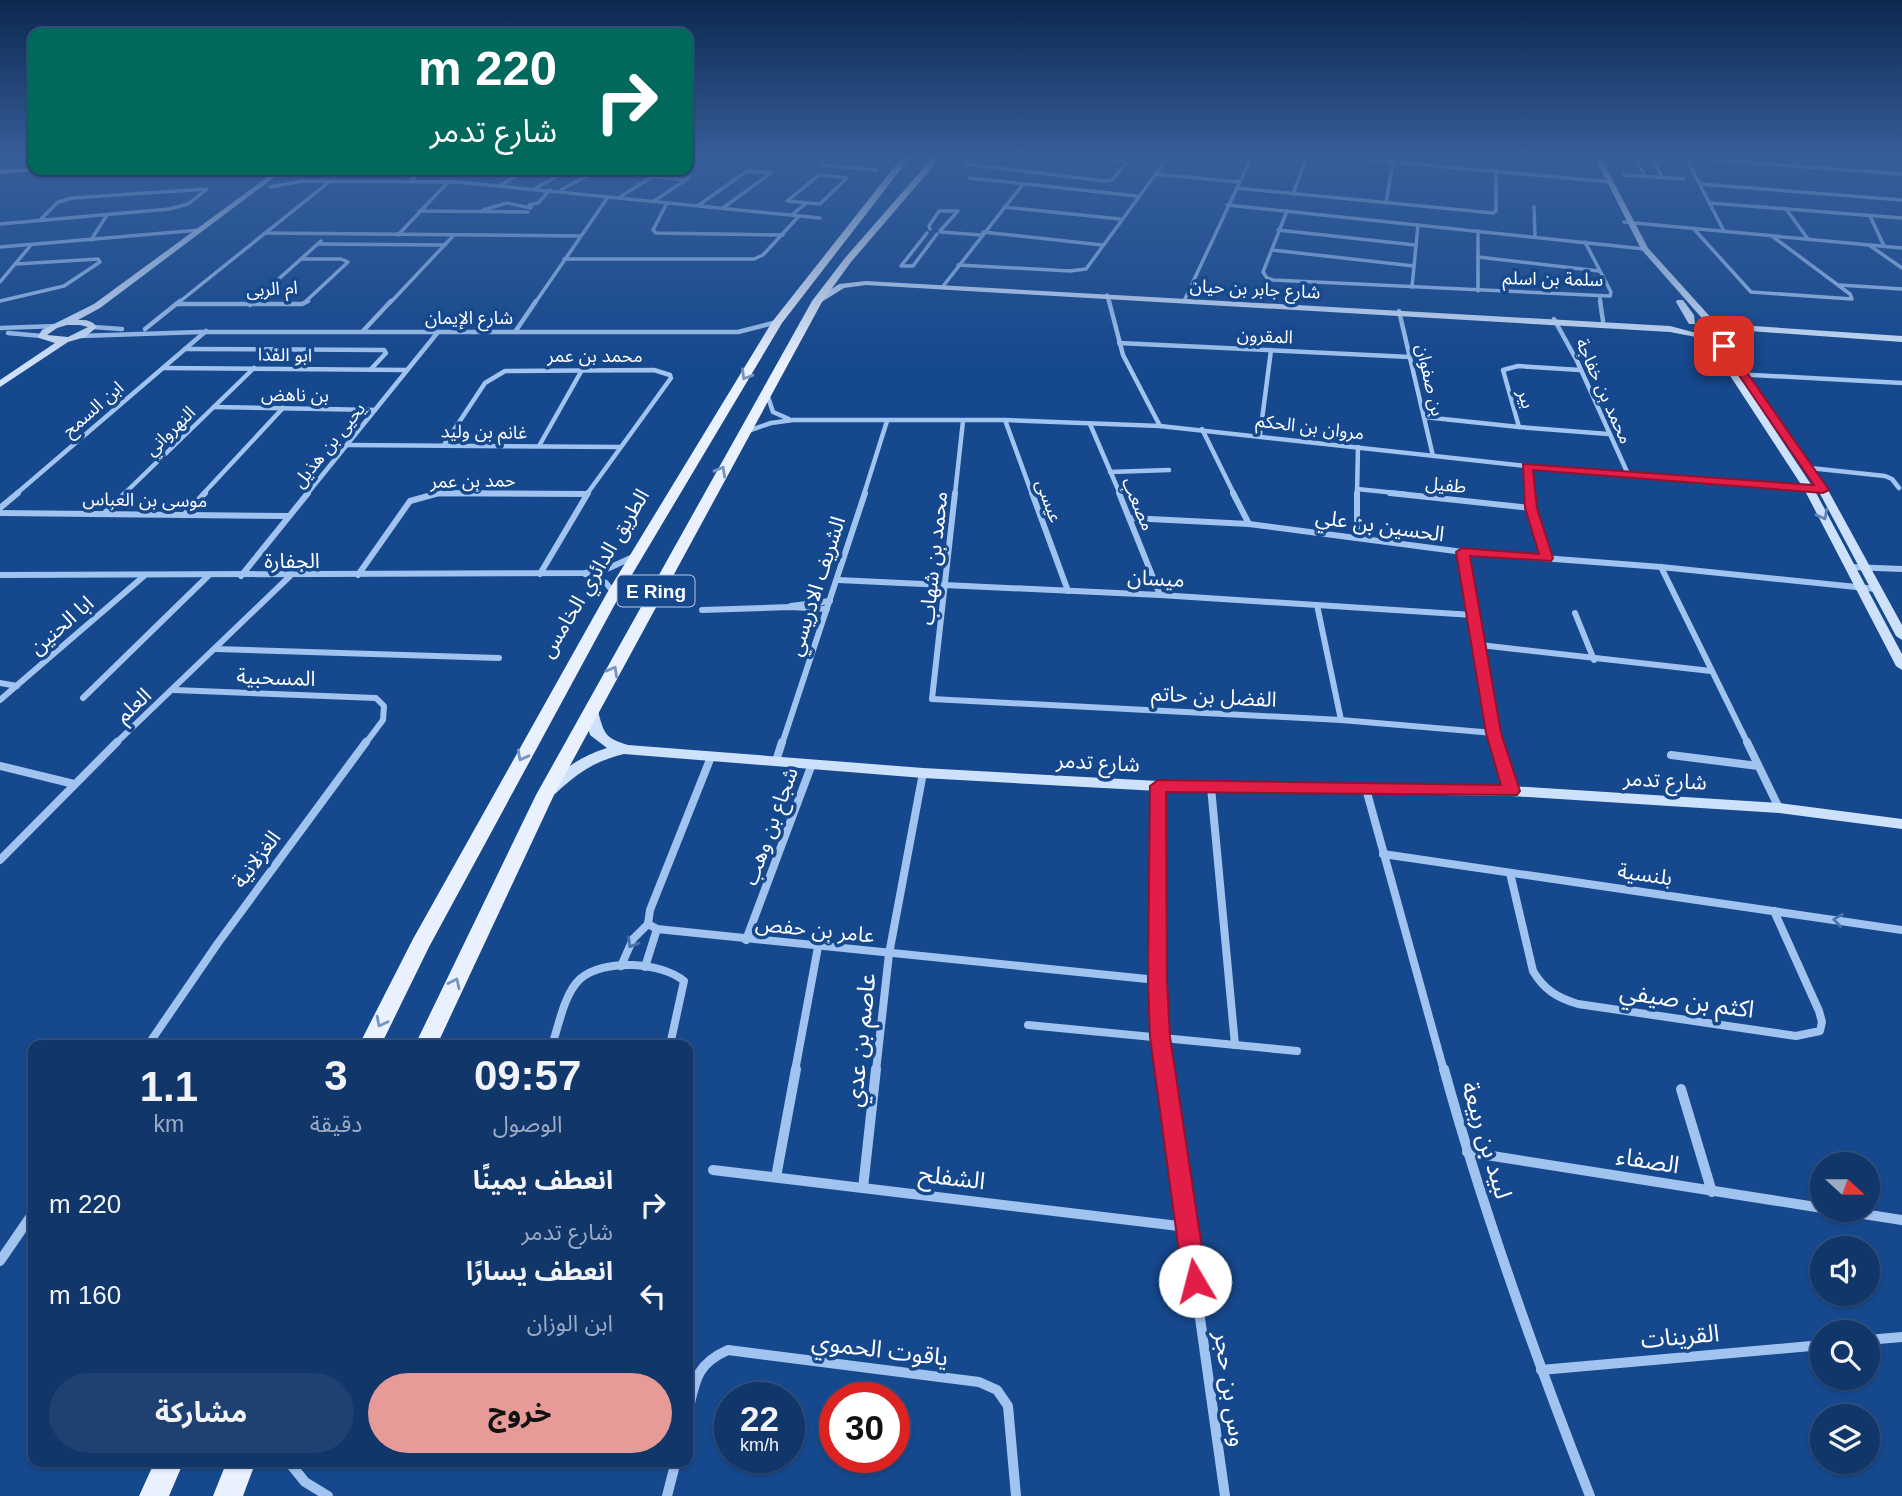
<!DOCTYPE html>
<html lang="ar">
<head>
<meta charset="utf-8">
<style>
	body { margin:0; font-family:Arial,"Noto Sans Arabic",sans-serif; background:#1e4172; color:#f1f3f6; direction:rtl; height:100vh; display:flex; flex-direction:column; font-size:26px; white-space:nowrap }
	* { box-sizing:border-box; margin:0 }
	p { font-size:23px; color:#9cabc1 }
	.icon { flex:none; width:38px; height:38px; fill:none; stroke:currentColor; stroke-width:2; stroke-linecap:round; stroke-linejoin:round }
	.map { position:relative; flex:1; overflow:hidden; direction:ltr }
	.side { position:absolute; left:28px; top:1040px; width:665px; height:427px; display:flex; flex-direction:column; background:#10366a; border-radius:14px; box-shadow:0 2px 5px #0004,0 0 0 2px #30507e; direction:rtl }
	.side>* { flex:none }
	.guide { position:absolute; left:28px; top:28px; width:665px; height:147px; border-radius:14px; box-shadow:0 2px 5px #0004,0 0 0 2px #30507e; direction:rtl; background:#00695c; color:#fff; overflow:hidden }
	.needle { width:46px; rotate:111deg }
	.tools { position:absolute; left:1810px; top:1152px; display:grid; gap:14px }
	.tools a { display:grid; place-items:center; width:70px; height:70px; border-radius:50%; background:#10366a; box-shadow:0 2px 5px #0004,0 0 0 2px #30507e; font-size:35px }
	.speed { position:absolute; left:714px; top:1382px; display:flex; gap:14px; font-size:35px; font-weight:700; text-align:center }
	.speed>* { display:grid; place-content:center; width:91px; height:91px; border-radius:50%; background:#10366a; box-shadow:0 2px 5px #0004,0 0 0 2px #30507e; line-height:1 }
	.speed small { font-size:18px; font-weight:400 }
	.speed .limit { border:10px solid #d22; background:#fff; color:#111 }
	.pin { position:absolute; display:grid; place-items:center; width:60px; height:60px; color:#fff; margin:-30px; border-radius:14px; box-shadow:0 4px 10px #0006 }
	.me { position:absolute; width:77px; margin:-38px; rotate:352deg; stroke-linejoin:round; filter:drop-shadow(0 0 5px #0008) }
	.turn { display:flex; align-items:center; gap:24px; height:147px; padding:0 21px; font-size:32px }
	.turn .icon { width:91px; height:91px; stroke-width:2.5 }
	.turn b { display:block; font-size:49px; line-height:60px }
	.eta { display:flex; justify-content:space-evenly; align-items:center; height:119px; text-align:center }
	.eta b { font-size:42px; font-weight:700; line-height:49px }
	.cta { display:flex; gap:14px; margin-top:auto; padding:14px 21px }
	.cta a { flex:1; height:80px; border-radius:42px; background:#e69b98; color:#111; font-size:28px; font-weight:700; line-height:80px; text-align:center }
	.cta a+a { background:#1e4172; color:#f1f3f6 }
	ul { padding:0; list-style:none }
	li { display:flex; align-items:center; gap:21px; height:91px; padding:0 21px }
	li div { flex:1 }
	li b { display:block; font-size:26px }
	li em { font-style:normal }
	.map>svg:first-child { display:block }
</style>
</head>
<body>
<div class="map">
<svg width="1902" height="1496" viewBox="0 0 1902 1496">
	<rect width="100%" height="100%" fill="#16488d"/>
	<g fill="none" stroke-linecap="round" stroke-linejoin="round">
		<g stroke="#a1c3ef" stroke-width="3.5">
			<polyline points="825,156 819,162 823,165 877,170"/>
			<polyline points="971,156 965,164 1105,181 1112,180 1132,156"/>
			<polyline points="1077,156 1127,161"/>
			<polyline points="1328,156 1611,182"/>
			<polyline points="1489,156 1513,156"/>
			<polyline points="1634,156 1645,176"/>
			<polyline points="1652,156 1662,177"/>
			<polyline points="1685,156 1724,231"/>
			<polyline points="1790,156 1798,166"/>
			<polyline points="1833,156 1902,157"/>
			<polyline points="1686,158 1902,174"/>
			<polyline points="745,160 750,156"/>
			<polyline points="1155,174 1239,182"/>
			<polygon points="819,175 847,178 820,204 787,201"/>
			<polyline points="1624,175 1684,179"/>
			<polyline points="653,176 685,180"/>
			<polyline points="969,178 1137,196"/>
			<polyline points="411,181 418,173 429,170"/>
			<polyline points="1700,184 1902,200"/>
			<polyline points="501,185 526,170"/>
			<polyline points="270,187 303,181 457,182 820,218"/>
			<polyline points="536,188 568,170"/>
			<polyline points="1236,188 1493,213 1496,211 1496,171"/>
			<polyline points="561,190 597,170"/>
			<polyline points="1293,194 1307,156"/>
			<polyline points="620,197 658,173"/>
			<polyline points="654,201 690,177"/>
			<polyline points="667,203 653,230 656,233 783,235"/>
			<polyline points="1386,203 1393,162"/>
			<polyline points="1710,203 1902,218"/>
			<polyline points="529,205 538,203 550,190"/>
			<polyline points="699,205 747,171 771,173 723,208"/>
			<polyline points="1227,205 1645,249"/>
			<polyline points="1004,207 1120,219"/>
			<polyline points="1534,207 1535,237"/>
			<polyline points="1786,209 1808,239"/>
			<polyline points="483,210 507,203 531,208"/>
			<polyline points="419,211 528,212"/>
			<polyline points="1287,211 1263,272 1267,278 1273,280 1610,296 1611,292 1585,242"/>
			<polyline points="792,215 805,204"/>
			<polyline points="1870,216 1884,246"/>
			<polyline points="1624,222 1902,248"/>
			<polyline points="0,224 169,209 188,204 207,189 72,198 58,202 40,220"/>
			<polyline points="1693,228 1751,292 1852,299 1850,294 1772,236"/>
			<polyline points="930,229 929,226 939,211 958,211 940,231"/>
			<polyline points="1278,230 1415,245"/>
			<polyline points="1478,231 1478,291"/>
			<polyline points="941,232 981,235"/>
			<polyline points="983,232 1102,245"/>
			<polyline points="265,233 580,236"/>
			<polyline points="927,233 901,266 913,266 937,234"/>
			<polyline points="398,235 449,181"/>
			<polyline points="91,240 107,215"/>
			<polyline points="319,244 445,245"/>
			<polyline points="1869,245 1902,268"/>
			<polyline points="0,247 200,230"/>
			<polyline points="1272,250 1414,266"/>
			<polyline points="1478,257 1599,271"/>
			<polyline points="302,259 341,259 348,262 304,303"/>
			<polyline points="564,259 754,259 763,255 799,216"/>
			<polyline points="958,265 1070,271 1086,269 1169,156"/>
			<polyline points="0,282 31,245"/>
			<polyline points="944,285 1023,184"/>
			<polyline points="1840,285 1902,289"/>
			<polyline points="1412,287 1418,225"/>
			<polyline points="1107,295 1109,303"/>
			<polyline points="1600,298 1601,303"/>
			<polyline points="0,301 64,286 100,262 98,259 17,264"/>
			<polyline points="1184,301 1252,156"/>
			<polyline points="178,303 329,182"/>
			<polyline points="252,303 321,241"/>
			<polyline points="390,303 454,235"/>
			<polyline points="535,303 608,197"/>
		</g>
		<g stroke="#a1c3ef" stroke-width="4.5">
			<polyline points="1109,301 1123,355 1160,426"/>
			<polyline points="1600,301 1603,321"/>
			<polyline points="176,304 302,304 308,301"/>
			<polyline points="250,305 254,301"/>
			<polyline points="1399,311 1433,456"/>
			<polyline points="1554,319 1577,361 1628,474"/>
			<polyline points="93,327 122,329"/>
			<polyline points="0,328 56,326"/>
			<polyline points="145,329 180,301"/>
			<polyline points="363,331 391,301"/>
			<polyline points="515,332 536,301"/>
			<polyline points="8,333 42,336"/>
			<polyline points="80,336 200,332 738,332 777,322"/>
			<polyline points="1119,343 1410,357"/>
			<polyline points="185,349 384,350 386,353 371,369"/>
			<polyline points="163,368 407,370"/>
			<polyline points="1580,370 1518,366 1503,370 1519,427 1608,434"/>
			<polyline points="1734,374 1902,383"/>
			<polyline points="767,394 773,412 789,419"/>
			<polyline points="214,407 375,410"/>
			<polyline points="1424,417 1519,427"/>
			<polyline points="1005,420 1032,494"/>
			<polyline points="1090,424 1120,494"/>
			<polyline points="1202,429 1234,494"/>
			<polyline points="745,432 771,423 793,420 1005,420 1160,426 1527,466 1823,490"/>
			<polyline points="1260,435 1271,350"/>
			<polyline points="347,445 620,447"/>
			<polyline points="444,445 485,383 505,371 654,370 670,375 671,378 587,494"/>
			<polyline points="539,446 582,370"/>
			<polyline points="1527,466 1530,494"/>
			<polyline points="1810,468 1885,476 1892,479 1899,488"/>
			<polyline points="1110,472 1169,470"/>
			<polyline points="1357,489 1406,494"/>
			<polyline points="16,494 206,331"/>
			<polyline points="124,494 254,368"/>
			<polyline points="203,494 283,408"/>
			<polyline points="307,494 438,332"/>
			<polyline points="432,494 587,494"/>
			<polyline points="864,494 887,421"/>
			<polyline points="955,494 963,421"/>
			<polyline points="1357,494 1358,447"/>
		</g>
		<g stroke="#a1c3ef" stroke-width="6">
			<polyline points="955,493 932,699 1341,720 1494,733"/>
			<polyline points="1032,493 1068,591"/>
			<polyline points="1119,493 1160,595"/>
			<polyline points="1233,493 1249,524"/>
			<polyline points="1390,493 1531,508"/>
			<polyline points="1530,493 1531,508 1547,558"/>
			<polyline points="0,508 18,493"/>
			<polyline points="0,513 289,516"/>
			<polyline points="104,514 126,493"/>
			<polyline points="184,515 205,493"/>
			<polyline points="1130,518 1249,524 1463,552 1661,567 1876,589"/>
			<polyline points="1357,537 1357,493"/>
			<polyline points="1463,552 1497,744"/>
			<polyline points="1661,567 1748,744"/>
			<polyline points="1850,567 1902,569"/>
			<polyline points="540,574 588,493"/>
			<polyline points="585,574 606,583 614,593"/>
			<polyline points="0,575 585,573 609,568 633,557"/>
			<polyline points="358,575 410,501 439,493 587,494"/>
			<polyline points="241,576 308,493"/>
			<polyline points="838,580 1160,595 1473,615"/>
			<polyline points="1317,605 1341,720"/>
			<polyline points="791,606 830,601"/>
			<polyline points="702,610 790,607 827,609"/>
			<polyline points="1575,613 1594,660"/>
			<polyline points="1480,645 1711,671"/>
			<polyline points="216,649 499,658"/>
			<polyline points="0,683 17,686"/>
			<polyline points="174,690 376,698 384,706 383,720 365,744"/>
			<polyline points="83,698 208,576"/>
			<polyline points="0,700 144,576"/>
			<polyline points="115,744 290,576"/>
			<polyline points="782,744 865,493"/>
		</g>
		<g stroke="#a1c3ef" stroke-width="8">
			<polyline points="1497,742 1511,791"/>
			<polyline points="1747,742 1779,808"/>
			<polyline points="1671,755 1758,766"/>
			<polyline points="776,761 782,742"/>
			<polyline points="0,766 74,784"/>
			<polyline points="1158,786 1160,1037 1165,1071"/>
			<polyline points="1211,787 1235,1045"/>
			<polyline points="1366,789 1444,1071"/>
			<polyline points="1383,854 1902,930"/>
			<polyline points="0,860 117,742"/>
			<path d="M 1510,873 L 1533,971 C 1544,990 1558,998 1578,1004 L 1796,1036 L 1820,1031 L 1822,1022 L 1819,1011 L 1774,911"/>
			<polyline points="648,924 657,929 1157,980"/>
			<polyline points="648,924 650,910 711,757"/>
			<polyline points="746,940 812,764"/>
			<polyline points="621,966 633,939 648,924"/>
			<polyline points="645,967 657,929"/>
			<polyline points="1028,1025 1297,1051"/>
			<polyline points="148,1045 218,943 366,742"/>
			<path d="M 552,1045 C 559,1025 564,994 580,979 C 603,958 662,962 684,981 L 670,1045"/>
			<polyline points="795,1071 818,947"/>
			<polyline points="876,1071 889,954 923,773"/>
		</g>
		<g stroke="#a1c3ef" stroke-width="10">
			<polyline points="1165,1069 1225,1496"/>
			<path d="M 1444,1069 C 1484,1214 1535,1356 1590,1496"/>
			<polyline points="1681,1089 1712,1192"/>
			<polyline points="1467,1152 1822,1208"/>
			<polyline points="713,1170 1187,1227"/>
			<polyline points="776,1177 796,1069"/>
			<polyline points="863,1188 876,1069"/>
			<polyline points="1831,1209 1902,1220"/>
			<polyline points="0,1261 33,1213"/>
			<polyline points="1867,1340 1902,1337"/>
			<polyline points="1541,1370 1822,1345"/>
			<path d="M 688,1412 C 695,1381 696,1364 728,1350 L 979,1382 L 997,1390 L 1008,1406 L 1016,1496"/>
			<polyline points="288,1461 305,1482 328,1496"/>
			<polyline points="667,1496 676,1461"/>
		</g>
		<g fill="#cee1fb" fill-rule="evenodd">
			<polygon points="1594,156 1600,156 1648,248 1714,321 1714,325 1708,325 1641,249"/>
			<path d="M 277,170 L 284,170 L 100,308 L 78,320 C 86,320 92,320 97,327 L 85,337 L 68,342 L 0,387 L 0,380 L 55,343 L 39,338 L 38,336 L 42,330 L 94,304 ZM 67,325 L 80,325 L 88,327 L 68,337 L 47,335 L 57,328 Z"/>
			<polygon points="866,281 1670,326 1700,334 1696,337 1670,332 866,285 844,288 820,303 813,301 839,284"/>
			<polygon points="1677,300 1683,300 1694,315 1695,324 1689,324 1676,302"/>
			<polygon points="1724,324 1902,336 1902,342 1721,329 1721,325"/>
			<polygon points="1701,334 1707,334 1718,344 1814,489 1902,654 1902,670 1896,666 1804,489 1712,348 1700,336"/>
			<polygon points="1773,418 1779,418 1828,490 1902,625 1902,640 1896,636 1818,490 1771,420"/>
			<path d="M 591,707 L 598,711 C 604,734 605,738 628,745 L 923,768 L 1158,781 L 1511,786 L 1779,803 L 1902,819 L 1902,829 L 1779,813 L 1511,796 L 1158,791 L 923,778 L 624,754 C 595,761 577,773 555,794 L 545,794 L 543,790 L 545,786 C 564,768 582,756 607,748 L 590,735 L 584,711 Z"/>
		</g>
		<g fill="#e9f1ff" fill-rule="evenodd">
			<polygon points="903,156 911,156 782,323 621,593 429,947 381,1045 359,1045 413,939 607,593 772,322"/>
			<polygon points="934,156 942,156 851,262 822,302 554,795 437,1045 415,1045 536,795 812,301 845,258"/>
			<polygon points="33,168 39,170 0,174 0,170"/>
			<polygon points="155,1461 184,1461 169,1496 139,1496"/>
			<polygon points="227,1461 256,1461 243,1496 213,1496"/>
		</g>
	</g>
	<defs><path id="oneway-chevron" d="M-2-3.5L2.5 0L-2 3.5" fill="none" stroke-width="1.6" stroke-linecap="round" stroke-linejoin="round" transform="scale(1.75)"/></defs>
	<g stroke="#7594c0">
		<use href="#oneway-chevron" transform="translate(746 375) rotate(121)"/>
		<use href="#oneway-chevron" transform="translate(721 471) rotate(-61)"/>
		<use href="#oneway-chevron" transform="translate(613 671) rotate(-61)"/>
		<use href="#oneway-chevron" transform="translate(522 756) rotate(118)"/>
		<use href="#oneway-chevron" transform="translate(455 983) rotate(-65)"/>
		<use href="#oneway-chevron" transform="translate(381 1022) rotate(117)"/>
	</g>
	<use stroke="#6085b9" href="#oneway-chevron" transform="translate(1823 515) rotate(62)"/>
	<g stroke="#4773af">
		<use href="#oneway-chevron" transform="translate(1838 920) rotate(-172)"/>
		<use href="#oneway-chevron" transform="translate(632 943) rotate(121)"/>
	</g>
	<linearGradient id="sky" x2="0" y2="1"><stop stop-color="#0c284e"/><stop offset="0.43" stop-color="#365e9a"/><stop offset="1" stop-color="#365e9a" stop-opacity="0"/></linearGradient>
	<rect width="1902" height="365" fill="url(#sky)"/>
	<polygon fill="#e11d48" stroke="#92132f" stroke-width="2" points="1720,344 1727,344 1829,490 1823,493 1533,470 1537,508 1553,558 1551,561 1470,556 1501,733 1520,791 1517,795 1166,792 1167,981 1170,1037 1207,1281 1203,1289 1195,1293 1186,1289 1183,1281 1150,1037 1148,981 1150,786 1158,780 1501,785 1486,733 1456,552 1462,548 1539,554 1525,508 1523,464 1814,485 1719,346"/>
	<g text-anchor="middle" dominant-baseline="central" stroke-width="7" stroke-linejoin="round" paint-order="stroke">
		<g font-size="18" fill="#fff" stroke="#16488d">
			<text transform="translate(1553 279) rotate(1)">سلمة بن اسلم</text>
			<text transform="translate(272 289) rotate(-3)">ام الربى</text>
			<text transform="translate(1255 289) rotate(3)">شارع جابر بن حيان</text>
			<text x="469" y="318">شارع الإيمان</text>
			<text transform="translate(1265 336) rotate(3)">المقرون</text>
			<text transform="translate(285 355) rotate(1)">ابو الفدا</text>
			<text x="595" y="356">محمد بن عمر</text>
			<text transform="translate(1430 380) rotate(77)">بن صفوان</text>
			<text transform="translate(1604 391) rotate(66)">محمد بن خفاجة</text>
			<text transform="translate(295 395) rotate(1)">بن ناهض</text>
			<text transform="translate(1526 399) rotate(73)">بير</text>
			<text transform="translate(93 409) rotate(-41)">ابن السمح</text>
			<text transform="translate(1310 427) rotate(7)">مروان بن الحكم</text>
			<text transform="translate(170 431) rotate(-44)">النهرواني</text>
			<text transform="translate(484 432) rotate(1)">غانم بن وليد</text>
			<text transform="translate(329 445) rotate(-51)">يحيى بن هذيل</text>
			<text transform="translate(473 481) rotate(-1)">حمد بن عمر</text>
			<text transform="translate(1446 485) rotate(6)">طفيل</text>
			<text transform="translate(145 500) rotate(1)">موسى بن العباس</text>
			<text transform="translate(1049 501) rotate(70)">عيسى</text>
			<text transform="translate(1138 504) rotate(67)">مصعب</text>
		</g>
		<rect fill="#16488d" stroke="#b9c8dd" stroke-width="2" x="617.5" y="575.5" width="77" height="31" rx="5"/>
		<g font-size="19" font-weight="bold" fill="#fff">
			<text x="656" y="591">E Ring</text>
		</g>
		<g font-size="21" fill="#fff" stroke="#16488d">
			<text transform="translate(1380 525) rotate(8)">الحسين بن علي</text>
			<text transform="translate(933 558) rotate(-84)">محمد بن شهاب</text>
			<text x="292" y="560">الجفارة</text>
			<text transform="translate(594 573) rotate(-59)">الطريق الدائري الخامس</text>
			<text transform="translate(1156 578) rotate(3)">ميسان</text>
			<text transform="translate(816 586) rotate(-72)">الشريف الادريسي</text>
			<text transform="translate(61 625) rotate(-41)">ابا الحنين</text>
			<text transform="translate(276 677) rotate(2)">المسحبية</text>
			<text transform="translate(1214 696) rotate(3)">الفضل بن حاتم</text>
			<text transform="translate(133 705) rotate(-43)">العلم</text>
			<text transform="translate(1098 762) rotate(3)">شارع تدمر</text>
			<text transform="translate(1665 780) rotate(3)">شارع تدمر</text>
			<text transform="translate(770 826) rotate(-70)">شجاع بن وهب</text>
			<text transform="translate(256 859) rotate(-53)">الغزلانية</text>
			<text transform="translate(1645 874) rotate(8)">بلنسية</text>
			<text transform="translate(815 929) rotate(6)">عامر بن حفص</text>
		</g>
		<g font-size="24" fill="#fff" stroke="#16488d">
			<text transform="translate(1687 1000) rotate(8)">اكثم بن صيفي</text>
			<text transform="translate(860 1040) rotate(-84)">عاصم بن عدي</text>
			<text transform="translate(1487 1140) rotate(73)">لبيد بن ربيعة</text>
			<text transform="translate(1648 1160) rotate(9)">الصفاء</text>
			<text transform="translate(952 1177) rotate(7)">الشفلح</text>
			<text transform="translate(1680 1336) rotate(-5)">القرينات</text>
			<text transform="translate(880 1349) rotate(7)">ياقوت الحموي</text>
			<text transform="translate(1231 1389) rotate(82)">وس بن حجر</text>
		</g>
	</g>
</svg>
<div class="tools">
<a><svg class="needle" viewBox="-14 -14 28 28"><path d="M0-13l5 13h-10z" fill="#e53935"/><path d="M0 13l5-13h-10z" fill="#9cabc1"/></svg></a>
<a><svg class="icon" aria-label="sound" viewBox="0 0 24 24"><path d="M4 9h4l5-4v14l-5-4H4zM17 9q2 3 0 6"/></svg></a>
<a><svg class="icon" aria-label="search" viewBox="0 0 24 24"><circle cx="10" cy="10" r="6"/><path d="M15 15l6 6"/></svg></a>
<a><svg class="icon" aria-label="layers" viewBox="0 0 24 24"><path d="M12 4l9 5-9 5-9-5zM3 14l9 5 9-5"/></svg></a>
</div>
<div class="speed"><div>22<small>km/h</small></div><div class="limit">30</div></div>
<div class="pin" style="left:1724px;top:346px;background:#d93025"><svg class="icon" aria-label="arrive" viewBox="0 0 24 24"><path d="M6 21V4h12l-3 4 3 4H6"/></svg></div>
<svg class="me" style="left:1195px;top:1281px" viewBox="-20 -20 40 40"><circle r="19" fill="#fff"/><path d="M0-13L10 11 0 6-10 11z" fill="#e11d48"/></svg>
<div class="guide">
<div class="turn"><svg class="icon" aria-label="right" viewBox="0 0 24 24"><path d="M7 20v-9h11M14 6l5 5-5 5"/></svg><div><b>220 m</b>شارع تدمر</div></div>
</div>
<section class="side">
<div class="eta">
<div><b>09:57</b><p>الوصول</p></div>
<div><b>3</b><p>دقيقة</p></div>
<div><b>1.1</b><p>km</p></div>
</div>
<ul>
<li><svg class="icon" aria-label="right" viewBox="0 0 24 24"><path d="M7 20v-9h11M14 6l5 5-5 5"/></svg><div><b>انعطف يمينًا</b><p>شارع تدمر</p></div><em>220 m</em></li>
<li><svg class="icon" aria-label="left" viewBox="0 0 24 24"><path d="M17 20v-9H6M10 6l-5 5 5 5"/></svg><div><b>انعطف يسارًا</b><p>ابن الوزان</p></div><em>160 m</em></li>
</ul>
<div class="cta"><a>خروج</a><a>مشاركة</a></div>
</section>
</div>
</body>
</html>
